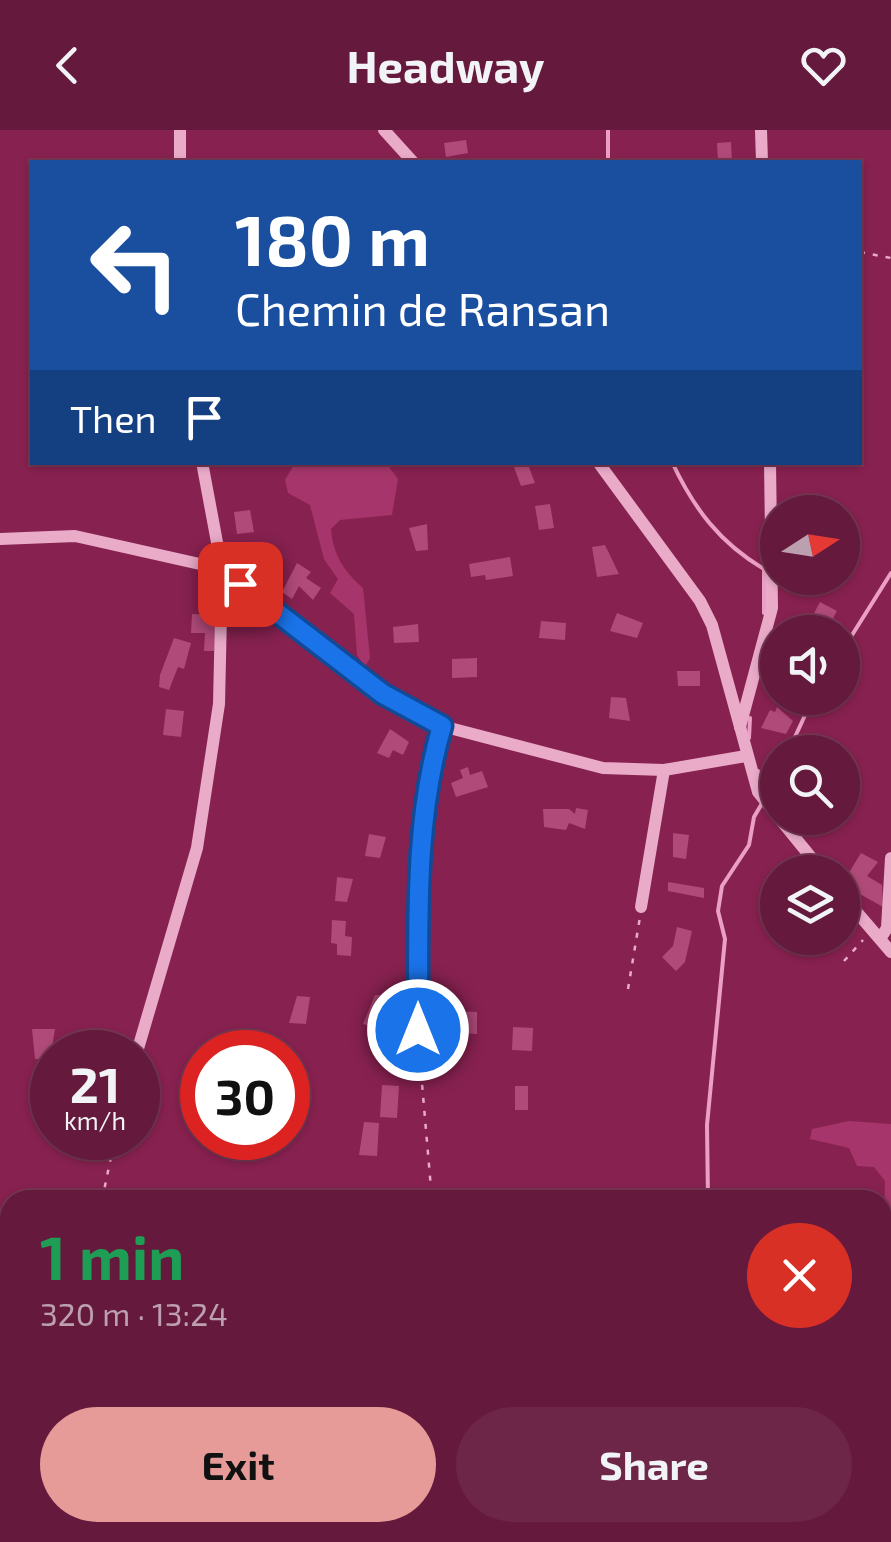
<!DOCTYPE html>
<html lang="en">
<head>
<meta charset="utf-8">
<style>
	body { margin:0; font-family:"Exo 2",sans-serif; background:#6d2647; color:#f1f3f6; height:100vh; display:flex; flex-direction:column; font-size:38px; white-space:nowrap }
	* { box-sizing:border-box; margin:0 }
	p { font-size:32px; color:#bca0af }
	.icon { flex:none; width:55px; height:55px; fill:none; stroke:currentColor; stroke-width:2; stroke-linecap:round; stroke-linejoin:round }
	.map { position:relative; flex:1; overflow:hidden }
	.side { position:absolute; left:0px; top:1060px; width:892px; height:352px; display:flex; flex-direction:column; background:#65193c; border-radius:30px 30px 0 0; box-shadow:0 2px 8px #0004,0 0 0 2px #793856 }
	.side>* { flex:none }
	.guide { position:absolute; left:30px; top:30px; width:832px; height:305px; border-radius:0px; box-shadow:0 2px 8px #0004,0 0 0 2px #793856; background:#1a4fa0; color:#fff; overflow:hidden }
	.needle { width:65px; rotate:78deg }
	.tools { position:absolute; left:760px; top:365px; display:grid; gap:20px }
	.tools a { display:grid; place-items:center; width:100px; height:100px; border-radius:50%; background:#65193c; box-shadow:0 2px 8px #0004,0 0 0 2px #793856; font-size:50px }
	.speed { position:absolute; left:30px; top:900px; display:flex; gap:20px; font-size:50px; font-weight:700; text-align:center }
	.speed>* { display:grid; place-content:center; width:130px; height:130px; border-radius:50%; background:#65193c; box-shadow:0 2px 8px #0004,0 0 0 2px #793856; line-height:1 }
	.speed small { font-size:25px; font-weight:400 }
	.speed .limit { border:15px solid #d22; background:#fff; color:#111 }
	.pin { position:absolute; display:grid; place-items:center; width:85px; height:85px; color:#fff; margin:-42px; border-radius:20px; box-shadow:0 5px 15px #0006 }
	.me { position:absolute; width:110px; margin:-55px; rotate:0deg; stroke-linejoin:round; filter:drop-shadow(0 0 8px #0008) }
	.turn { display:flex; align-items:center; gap:35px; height:210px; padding:0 40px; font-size:45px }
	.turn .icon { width:130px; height:130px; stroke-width:2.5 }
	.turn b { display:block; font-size:70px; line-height:85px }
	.then { display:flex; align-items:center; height:95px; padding:0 40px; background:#0003; gap:20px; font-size:38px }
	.round { display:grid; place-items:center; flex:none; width:105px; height:105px; border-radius:52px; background:#6d2647 }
	.overview { display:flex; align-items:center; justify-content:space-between; height:170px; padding:0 40px }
	h1 { font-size:60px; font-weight:700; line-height:75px; color:#1e9e55 }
	.primary-button { display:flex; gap:20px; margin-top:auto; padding:20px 40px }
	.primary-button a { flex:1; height:115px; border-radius:60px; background:#e69b98; color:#111; font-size:40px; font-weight:700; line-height:115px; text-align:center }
	.primary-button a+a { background:#6d2647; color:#f1f3f6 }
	header { display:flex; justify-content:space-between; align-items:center; height:130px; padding:0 40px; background:#65193c; font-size:45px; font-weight:700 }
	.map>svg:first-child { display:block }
</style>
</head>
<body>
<header><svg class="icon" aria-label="back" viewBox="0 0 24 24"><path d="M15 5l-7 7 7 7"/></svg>Headway<svg class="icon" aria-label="heart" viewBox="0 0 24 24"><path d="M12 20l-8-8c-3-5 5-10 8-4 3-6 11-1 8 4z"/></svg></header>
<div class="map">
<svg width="891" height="1412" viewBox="0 0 891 1412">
	<rect width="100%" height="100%" fill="#872150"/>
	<g fill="#a5356a">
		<path d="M 295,333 L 325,336 L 386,333 L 398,349 L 392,385 L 340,390 L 331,399 C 333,425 344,441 363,458 L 370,528 L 365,537 L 357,525 L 354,484 L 330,463 L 338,449 L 324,429 L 310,375 L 288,363 L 285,350 Z"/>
		<polygon points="849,991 891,994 891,1134 883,1134 885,1051 874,1037 857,1036 849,1018 810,1009 812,999"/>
	</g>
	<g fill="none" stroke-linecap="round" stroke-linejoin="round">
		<g stroke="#eb9fc4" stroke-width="4">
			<polyline points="608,32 608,0"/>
			<path d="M 672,332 C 694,379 720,413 764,439 L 764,483"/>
			<polyline points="842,521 891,443"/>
			<polyline points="749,608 750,588"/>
			<polyline points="788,622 813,568"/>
			<polyline points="758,641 768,664"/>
			<polyline points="708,1070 707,995 725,809 718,781 722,756 749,715 754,687 778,646"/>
			<polyline points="699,1402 699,1412"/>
		</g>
	</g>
	<g fill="#b04a79">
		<polygon points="466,10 468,23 446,27 444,13"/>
		<polygon points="731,12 732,32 718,32 717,13"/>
		<polygon points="512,332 527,332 535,353 521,356"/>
		<polygon points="550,374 554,398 539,400 535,376"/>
		<polygon points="250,380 254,402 237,404 234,382"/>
		<polygon points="427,394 428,420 416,421 409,398"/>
		<polygon points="605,415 619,444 597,447 592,417"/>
		<polygon points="510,427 513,446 486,450 485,445 471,447 469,434"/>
		<polygon points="297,433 311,442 306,448 321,458 313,470 299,456 292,469 282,462"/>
		<polygon points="820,472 837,481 833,488 841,493 835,502 804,502"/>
		<polygon points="617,483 643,493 637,508 610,501"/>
		<polygon points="192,484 215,485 214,521 204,521 205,503 191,503"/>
		<polygon points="541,491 566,493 565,510 539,508"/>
		<polygon points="418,494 419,512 394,513 393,497"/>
		<polygon points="174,508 191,513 184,539 178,537 169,560 159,557 160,545"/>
		<polygon points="477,528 477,547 452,548 452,529"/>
		<polygon points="677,541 700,541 700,556 678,556"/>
		<polygon points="611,567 626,568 630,591 609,588"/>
		<polygon points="777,577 793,591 786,604 761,598 770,580 775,582"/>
		<polygon points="166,579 184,581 181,607 163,605"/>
		<polygon points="390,599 409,612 403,625 393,620 389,628 377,623"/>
		<polygon points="468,637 470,645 482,641 488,657 456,667 451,653 463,648 460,640"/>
		<polygon points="576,678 588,680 585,699 569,693 566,700 544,697 543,679 569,679 575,684"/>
		<polygon points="673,703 689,705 686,729 673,727"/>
		<polygon points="369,704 386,707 380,728 365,726"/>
		<polygon points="861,723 878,732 867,746 882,755 883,777 842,754"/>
		<polygon points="337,747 353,749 347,772 335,771"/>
		<polygon points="668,752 704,758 704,768 668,761"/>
		<polygon points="332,790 346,791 345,806 352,807 351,826 337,825 337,814 331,813"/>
		<polygon points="677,797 692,801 685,832 676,841 662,827 673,816"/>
		<polygon points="375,865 385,865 381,899 363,894"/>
		<polygon points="297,866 310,867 306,894 289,893"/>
		<polygon points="451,881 477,882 477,904 461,903 462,896 450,896"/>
		<polygon points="513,897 533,898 532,921 512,920"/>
		<polygon points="32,899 55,899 50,929 35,929"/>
		<polygon points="382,955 399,956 397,988 380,987"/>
		<rect x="515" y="956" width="13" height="24"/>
		<polygon points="364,992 379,993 377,1026 359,1025"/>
	</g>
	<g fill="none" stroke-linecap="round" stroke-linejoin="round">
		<g stroke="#eaabc9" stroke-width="2.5" stroke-dasharray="5 8" stroke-linecap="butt">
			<polyline points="860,122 891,128"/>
			<polyline points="844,831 863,810"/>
			<polyline points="628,859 640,787"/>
			<polyline points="421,942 432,1070"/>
			<polyline points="102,1070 115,1008"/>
			<polyline points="16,1412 18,1402"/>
		</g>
		<g stroke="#eaabc9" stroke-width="12">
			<polyline points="180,0 180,32"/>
			<polyline points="384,0 413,32"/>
			<polyline points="761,0 762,32"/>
			<polyline points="202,332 222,439 383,564 442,596 603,638 664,640 746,626"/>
			<polyline points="598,332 700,471 712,495 758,662 823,742"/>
			<polyline points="0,409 75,406 222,439 219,574 197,718 137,922"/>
			<polyline points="740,597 772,478 770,332"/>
			<polyline points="842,765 891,822"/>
			<polyline points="641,777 664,640"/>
			<polyline points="880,809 887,798 891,728"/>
			<path d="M 399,936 L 409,936 L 417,929 C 418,817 410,704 442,596"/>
			<polyline points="882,1169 891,1168"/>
		</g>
	</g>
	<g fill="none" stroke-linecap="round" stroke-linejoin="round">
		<g stroke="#114b97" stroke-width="25">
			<path id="route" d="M 240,454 L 383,564 L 442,596 C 413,695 419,797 418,900"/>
		</g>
		<use href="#route" stroke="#1a73e8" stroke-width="18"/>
	</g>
</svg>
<div class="tools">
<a><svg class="needle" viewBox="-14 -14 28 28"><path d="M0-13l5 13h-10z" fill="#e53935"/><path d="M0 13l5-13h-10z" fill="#bca0af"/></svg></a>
<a><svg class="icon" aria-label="sound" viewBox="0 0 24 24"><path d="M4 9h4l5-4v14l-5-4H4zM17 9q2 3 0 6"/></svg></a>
<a><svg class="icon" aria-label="search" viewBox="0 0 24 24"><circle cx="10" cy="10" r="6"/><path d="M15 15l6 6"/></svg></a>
<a><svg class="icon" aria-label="layers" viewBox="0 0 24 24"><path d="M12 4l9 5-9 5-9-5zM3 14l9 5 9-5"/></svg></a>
</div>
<div class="speed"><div>21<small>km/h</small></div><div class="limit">30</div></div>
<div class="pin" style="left:240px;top:454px;background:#d93025"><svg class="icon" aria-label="arrive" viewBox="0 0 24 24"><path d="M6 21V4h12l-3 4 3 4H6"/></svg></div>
<svg class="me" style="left:418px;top:900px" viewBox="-20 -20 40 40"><circle r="17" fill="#1a73e8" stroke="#fff" stroke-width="3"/><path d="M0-11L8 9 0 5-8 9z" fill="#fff"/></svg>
<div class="guide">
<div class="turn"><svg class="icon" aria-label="left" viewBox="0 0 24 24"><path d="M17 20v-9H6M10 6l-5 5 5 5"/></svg><div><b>180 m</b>Chemin de Ransan</div></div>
<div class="then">Then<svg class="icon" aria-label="arrive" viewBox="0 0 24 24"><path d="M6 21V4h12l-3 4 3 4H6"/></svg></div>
</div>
<section class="side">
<div class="overview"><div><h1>1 min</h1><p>320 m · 13:24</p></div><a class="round" style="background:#d93025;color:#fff"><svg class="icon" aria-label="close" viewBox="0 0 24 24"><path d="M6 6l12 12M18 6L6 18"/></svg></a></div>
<div class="primary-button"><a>Exit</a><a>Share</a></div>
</section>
</div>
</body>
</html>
